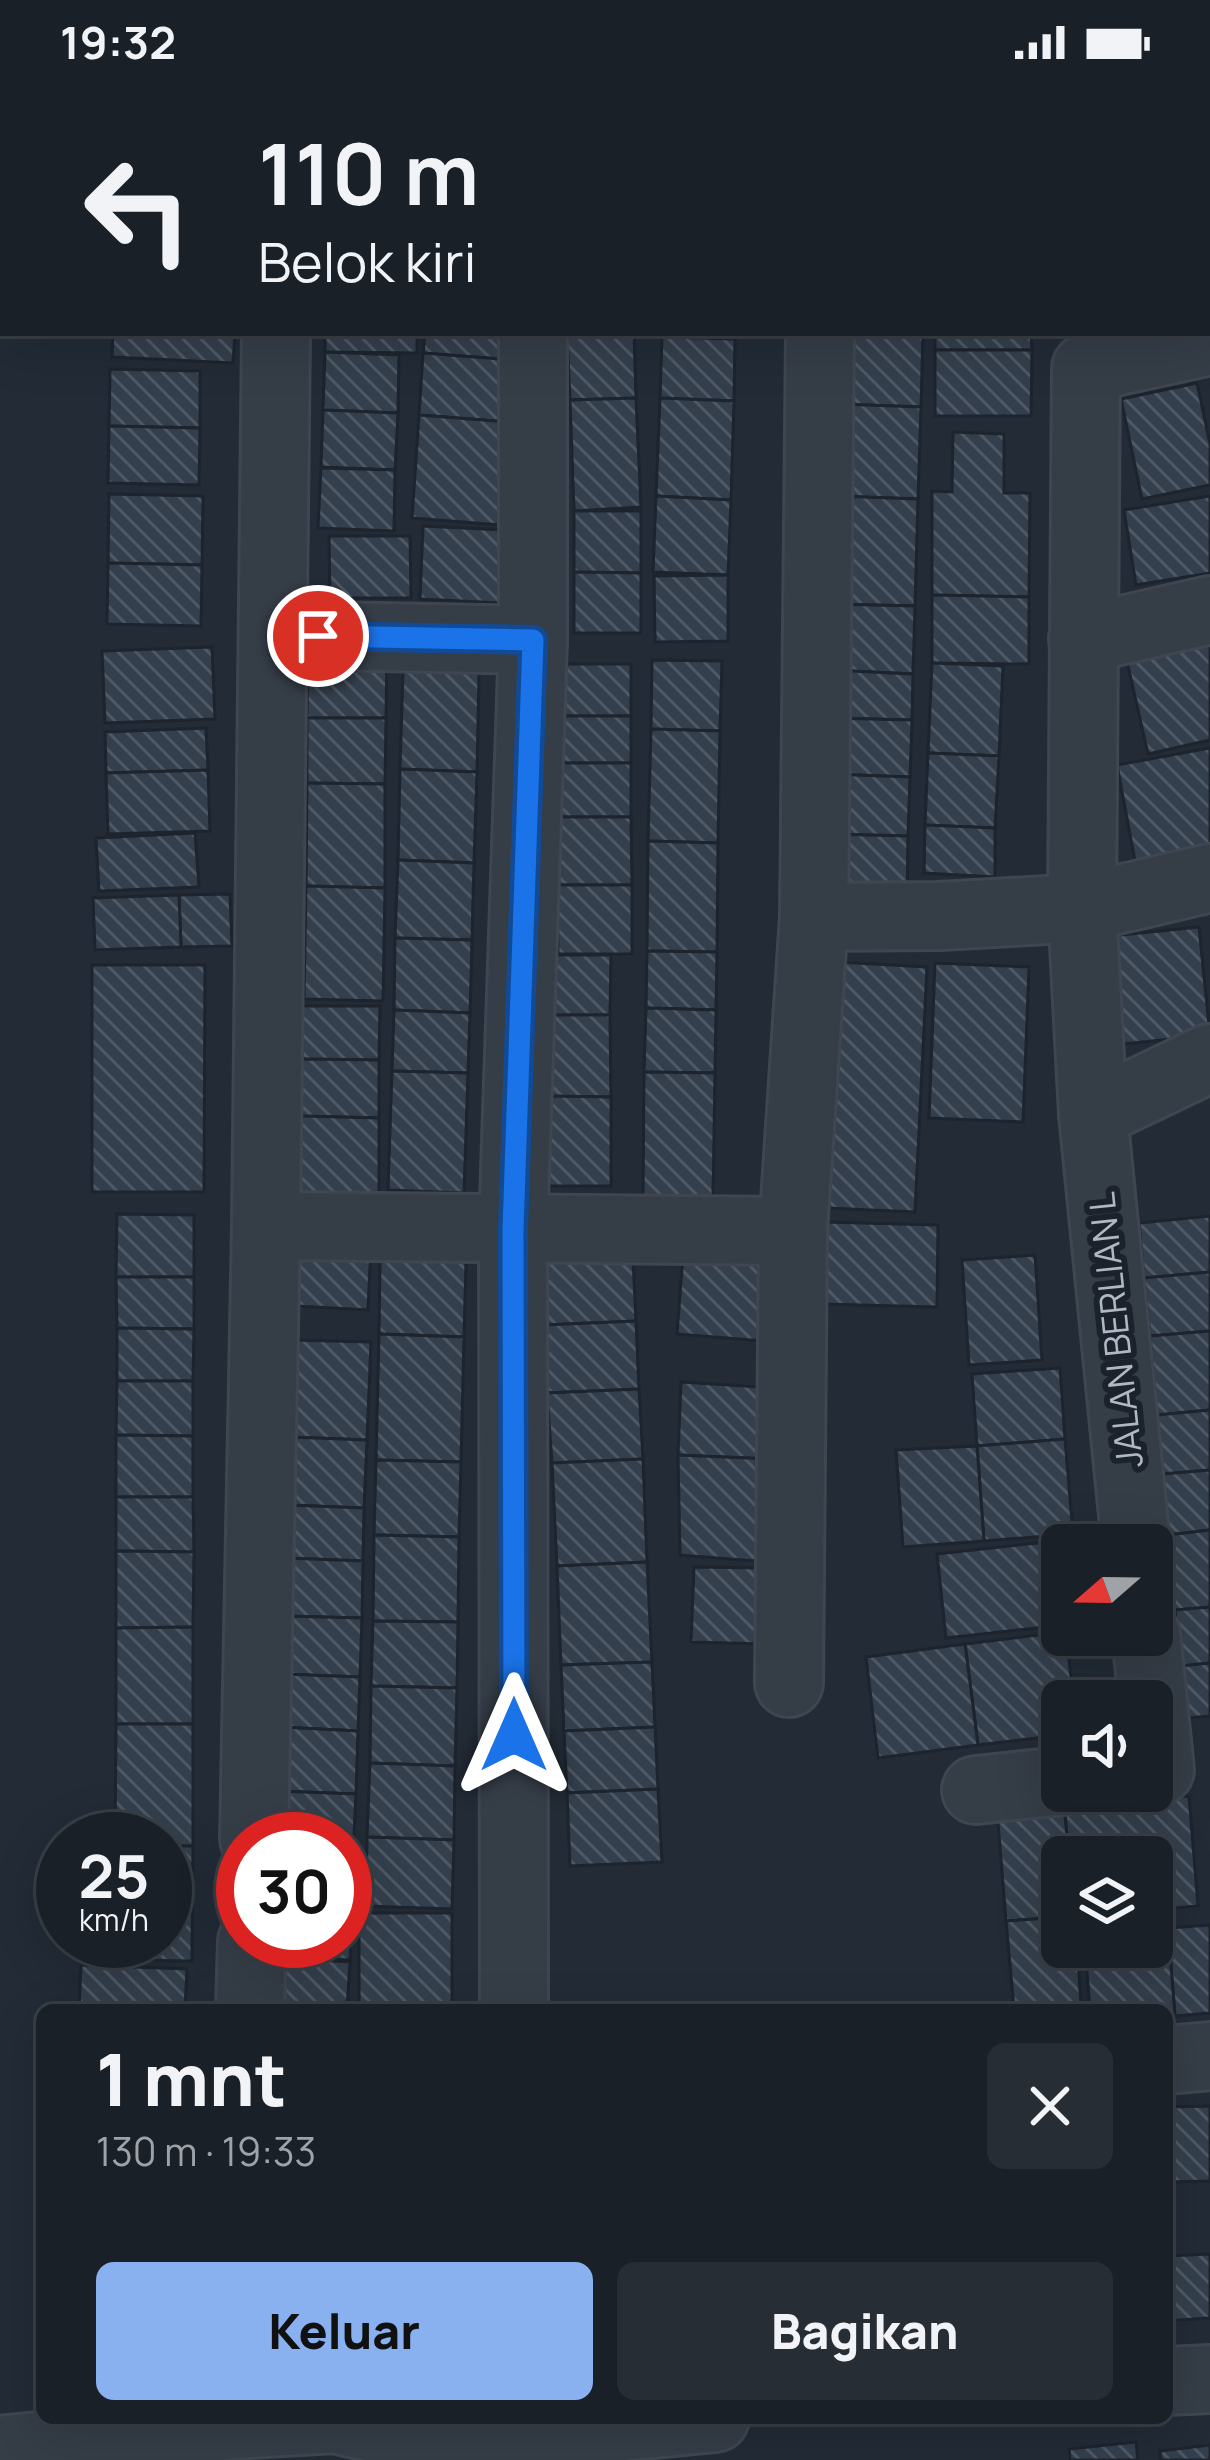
<!DOCTYPE html>
<html lang="id">
<head>
<meta charset="utf-8">
<style>
	body { margin:0; font-family:Manrope,sans-serif; background:#272d34; color:#f1f3f6; height:100vh; display:flex; flex-direction:column; font-size:45px; white-space:nowrap }
	* { box-sizing:border-box; margin:0 }
	p { font-size:39px; color:#9fa3a8 }
	.icon { flex:none; width:66px; height:66px; fill:none; stroke:currentColor; stroke-width:2; stroke-linecap:round; stroke-linejoin:round }
	.map { position:relative; flex:1; overflow:hidden }
	.side { position:absolute; left:36px; top:1920px; width:1137px; height:420px; display:flex; flex-direction:column; background:#1a2028; border-radius:18px; box-shadow:0 12px 48px #0002,0 0 0 3px #383e45 }
	.side>* { flex:none }
	.top-card { position:absolute; left:0px; top:0px; width:1212px; height:252px; box-shadow:0 12px 48px #0002,0 0 0 3px #383e45; background:#1a2028; color:#f1f3f6; overflow:hidden }
	.needle { width:78px; rotate:250deg }
	.fabs { position:absolute; left:1041px; top:1440px; display:grid; gap:24px }
	.fabs a { display:grid; place-items:center; width:132px; height:132px; border-radius:18px; background:#1a2028; box-shadow:0 12px 48px #0002,0 0 0 3px #383e45; font-size:60px }
	.speed { position:absolute; left:36px; top:1728px; display:flex; gap:24px; font-size:60px; font-weight:700; text-align:center }
	.speed>* { display:grid; place-content:center; width:156px; height:156px; border-radius:50%; background:#1a2028; box-shadow:0 12px 48px #0002,0 0 0 3px #383e45; line-height:1 }
	.speed small { font-size:30px; font-weight:400 }
	.speed .limit { border:18px solid #d22; background:#fff; color:#111 }
	.pin { position:absolute; display:grid; place-items:center; width:102px; height:102px; color:#fff; margin:-51px; border:6px solid #fff; border-radius:50%; box-shadow:0 3px 12px #0007 }
	.me { position:absolute; width:132px; margin:-66px; rotate:0deg; stroke-linejoin:round; filter:drop-shadow(0 0 9px #0008) }
	.turn { display:flex; align-items:center; gap:42px; height:252px; padding:0 60px; font-size:54px }
	.turn .icon { width:156px; height:156px; stroke-width:2.5 }
	.turn b { display:block; font-size:84px; line-height:102px }
	.round { display:grid; place-items:center; flex:none; width:126px; height:126px; border-radius:18px; background:#272d34 }
	.summary { display:flex; align-items:center; justify-content:space-between; height:204px; padding:0 60px }
	h1 { font-size:72px; font-weight:800; line-height:90px }
	.cta { display:flex; gap:24px; margin-top:auto; padding:24px 60px }
	.cta a { flex:1; height:138px; border-radius:18px; background:#89b1ef; color:#111; font-size:48px; font-weight:800; line-height:138px; text-align:center }
	.cta a+a { background:#272d34; color:#f1f3f6 }
	.status { display:flex; justify-content:space-between; align-items:center; height:84px; padding:0 60px; background:#1a2028; direction:ltr }
	.status svg { height:33px; fill:currentColor }
	.map>svg:first-child { display:block }
</style>
</head>
<body>
<div class="status"><b>19:32</b><svg viewBox="0 0 49 12"><path d="M0 12V9h3v3zM5 12V6h3v6zM10 12V3h3v9zM15 12V0h3v12zM26 1h20v11H26zM47 4h2v5h-2z"/></svg></div>
<div class="map">
<svg width="1210" height="2376" viewBox="0 0 1210 2376">
	<defs>
		<pattern id="building-back-hatch" width="6" height="6" patternUnits="userSpaceOnUse" patternTransform="scale(3)"><rect width="6" height="6" fill="#343f4d"/><path d="M-1 5l2 2M0 0l6 6M5-1l2 2" fill="none" stroke="#4f5965"/></pattern>
	</defs>
	<rect width="100%" height="100%" fill="#222b36"/>
	<g fill="url(#building-back-hatch)" stroke="#1d242e" stroke-width="3">
		<polygon points="113,249 235,249 233,279 112,273"/>
		<polygon points="325,249 417,249 417,269 325,268"/>
		<polygon points="425,249 514,249 512,276 423,269"/>
		<polygon points="634,249 636,314 570,316 567,251"/>
		<polygon points="840,249 923,249 921,323 838,320"/>
		<polygon points="935,249 1031,249 1032,266 935,266"/>
		<polygon points="662,253 735,255 734,317 660,314"/>
		<polygon points="935,266 1032,266 1031,332 935,332"/>
		<polygon points="325,268 399,271 398,329 323,326"/>
		<polygon points="423,269 512,276 508,338 419,331"/>
		<polygon points="110,285 200,287 200,344 109,342"/>
		<polygon points="1197,299 1210,360 1210,401 1142,415 1121,315"/>
		<polygon points="636,314 641,423 574,427 570,316"/>
		<polygon points="660,314 734,317 731,416 656,412"/>
		<polygon points="838,320 921,323 918,415 835,412"/>
		<polygon points="323,326 398,329 395,386 321,383"/>
		<polygon points="419,331 508,338 501,441 412,434"/>
		<polygon points="109,342 200,344 199,401 108,399"/>
		<polygon points="953,348 1004,350 1004,409 1030,409 1029,513 932,511 932,407 952,408"/>
		<polygon points="321,384 395,386 394,447 318,444"/>
		<polygon points="109,410 203,412 202,481 108,479"/>
		<polygon points="656,412 731,416 728,491 653,488"/>
		<polygon points="835,412 918,415 915,522 832,520"/>
		<polygon points="1210,412 1210,489 1136,501 1124,426"/>
		<polygon points="574,427 641,427 641,489 574,488"/>
		<polygon points="423,442 503,446 501,519 420,515"/>
		<polygon points="329,452 410,452 411,514 330,514"/>
		<polygon points="108,479 202,481 201,542 107,540"/>
		<polygon points="574,488 641,489 641,549 574,549"/>
		<polygon points="728,491 728,557 655,558 654,492"/>
		<polygon points="932,511 1029,513 1029,580 932,579"/>
		<polygon points="832,520 915,522 913,590 830,586"/>
		<polygon points="1210,544 1210,656 1148,670 1124,564"/>
		<polygon points="212,563 215,635 105,639 102,567"/>
		<polygon points="308,565 387,566 386,634 307,634"/>
		<polygon points="652,576 722,577 720,647 651,645"/>
		<polygon points="932,579 1003,582 999,672 928,669"/>
		<rect x="557" y="580" width="74" height="52"/>
		<polygon points="830,586 913,590 912,636 828,634"/>
		<polygon points="403,587 479,589 477,688 400,685"/>
		<rect x="557" y="632" width="74" height="47"/>
		<polygon points="307,634 386,634 385,700 307,699"/>
		<polygon points="828,634 912,636 910,693 827,690"/>
		<polygon points="206,644 208,686 106,689 105,648"/>
		<polygon points="651,645 720,647 718,759 648,757"/>
		<polygon points="1210,664 1210,762 1135,777 1117,681"/>
		<polygon points="928,669 999,672 995,744 925,741"/>
		<rect x="557" y="679" width="74" height="54"/>
		<polygon points="400,685 477,688 474,779 398,776"/>
		<polygon points="208,686 210,747 108,750 106,689"/>
		<polygon points="827,690 910,693 908,752 825,750"/>
		<polygon points="307,699 385,700 385,804 306,802"/>
		<polygon points="557,733 631,733 632,801 557,801"/>
		<polygon points="925,741 995,744 995,793 924,789"/>
		<polygon points="195,749 199,803 99,807 96,754"/>
		<polygon points="825,750 908,752 907,816 824,814"/>
		<polygon points="648,757 718,759 717,868 647,867"/>
		<polygon points="398,776 474,779 472,856 395,854"/>
		<polygon points="557,801 632,801 632,870 558,870"/>
		<polygon points="306,802 385,804 383,917 304,915"/>
		<polygon points="230,810 232,862 181,863 179,811"/>
		<polygon points="179,811 181,863 95,866 93,814"/>
		<polygon points="1199,843 1210,951 1113,961 1101,853"/>
		<polygon points="395,854 472,856 470,929 394,926"/>
		<polygon points="647,867 717,868 716,926 646,924"/>
		<polygon points="541,871 611,871 610,931 542,931"/>
		<polygon points="838,878 927,883 915,1128 827,1124"/>
		<polygon points="935,879 1029,883 1023,1038 929,1034"/>
		<polygon points="92,881 205,881 204,1108 92,1108"/>
		<polygon points="301,922 380,922 379,976 300,975"/>
		<polygon points="646,924 716,926 715,989 644,988"/>
		<polygon points="394,926 470,929 468,989 392,987"/>
		<polygon points="542,931 610,931 611,1013 542,1012"/>
		<polygon points="300,975 379,976 379,1034 300,1032"/>
		<polygon points="392,987 468,989 464,1109 388,1106"/>
		<polygon points="644,988 715,989 713,1115 643,1113"/>
		<polygon points="542,1012 611,1013 611,1102 541,1102"/>
		<polygon points="300,1032 379,1034 379,1112 299,1111"/>
		<polygon points="117,1130 194,1131 194,1193 116,1193"/>
		<polygon points="1210,1132 1210,1188 1144,1194 1139,1139"/>
		<polygon points="823,1138 938,1141 937,1223 821,1220"/>
		<polygon points="632,1155 636,1237 544,1241 540,1160"/>
		<polygon points="299,1157 371,1160 368,1226 297,1222"/>
		<polygon points="683,1171 770,1177 765,1257 677,1250"/>
		<polygon points="1035,1171 1042,1276 969,1281 962,1176"/>
		<polygon points="380,1175 466,1178 464,1253 379,1250"/>
		<polygon points="1210,1188 1210,1247 1150,1252 1144,1194"/>
		<polygon points="116,1193 194,1193 194,1245 117,1244"/>
		<polygon points="636,1237 639,1305 547,1309 544,1241"/>
		<polygon points="117,1244 194,1245 193,1297 117,1297"/>
		<polygon points="1210,1247 1210,1326 1157,1331 1150,1252"/>
		<polygon points="379,1250 464,1253 461,1378 376,1376"/>
		<polygon points="292,1256 371,1258 367,1356 289,1353"/>
		<polygon points="1060,1284 1065,1355 977,1362 972,1290"/>
		<polygon points="117,1297 193,1297 193,1352 116,1351"/>
		<polygon points="681,1298 775,1304 772,1375 678,1371"/>
		<polygon points="639,1305 643,1375 552,1379 547,1309"/>
		<polygon points="1210,1326 1210,1386 1163,1390 1157,1331"/>
		<polygon points="116,1351 193,1352 193,1413 116,1413"/>
		<polygon points="289,1353 367,1356 364,1424 287,1421"/>
		<polygon points="1065,1355 1073,1450 984,1457 977,1362"/>
		<polygon points="977,1362 984,1457 903,1463 896,1366"/>
		<polygon points="678,1371 772,1375 768,1478 680,1471"/>
		<polygon points="643,1375 647,1478 557,1482 552,1379"/>
		<polygon points="376,1376 461,1378 459,1453 374,1451"/>
		<polygon points="1210,1386 1210,1446 1168,1451 1163,1390"/>
		<polygon points="116,1413 193,1413 194,1468 116,1467"/>
		<polygon points="287,1421 364,1424 363,1477 285,1474"/>
		<polygon points="1210,1446 1210,1523 1175,1526 1168,1451"/>
		<polygon points="374,1451 459,1453 458,1538 373,1537"/>
		<polygon points="1046,1458 1055,1542 946,1554 937,1470"/>
		<polygon points="116,1467 194,1468 193,1543 116,1544"/>
		<polygon points="285,1474 363,1477 362,1534 283,1532"/>
		<polygon points="647,1478 652,1578 561,1581 557,1482"/>
		<polygon points="694,1483 767,1484 765,1560 691,1558"/>
		<polygon points="1210,1523 1210,1579 1181,1582 1175,1526"/>
		<polygon points="283,1532 362,1534 360,1593 281,1590"/>
		<polygon points="373,1537 458,1538 457,1604 371,1602"/>
		<polygon points="193,1543 193,1640 116,1640 116,1544"/>
		<polygon points="1062,1548 1066,1551 1074,1617 1062,1617 1062,1651 978,1661 965,1560"/>
		<polygon points="965,1560 978,1661 878,1674 866,1573"/>
		<polygon points="652,1578 655,1643 564,1647 561,1581"/>
		<polygon points="1210,1579 1210,1632 1186,1634 1181,1582"/>
		<polygon points="281,1590 360,1593 358,1647 280,1643"/>
		<polygon points="371,1602 457,1604 455,1682 370,1679"/>
		<polygon points="116,1640 193,1640 193,1762 165,1762 165,1755 115,1755"/>
		<polygon points="280,1643 358,1647 356,1710 277,1707"/>
		<polygon points="655,1643 658,1705 567,1709 564,1647"/>
		<polygon points="370,1679 455,1682 454,1756 367,1753"/>
		<polygon points="658,1705 662,1778 570,1782 567,1709"/>
		<polygon points="277,1707 356,1710 353,1771 345,1770 345,1755 276,1755"/>
		<polygon points="1189,1712 1198,1822 1152,1826 1152,1773 1069,1773 1064,1721"/>
		<polygon points="1064,1721 1069,1773 1062,1773 1062,1833 1006,1837 997,1726"/>
		<polygon points="367,1753 454,1756 452,1825 366,1822"/>
		<polygon points="165,1762 193,1762 192,1877 115,1876 115,1857 165,1857"/>
		<polygon points="345,1770 353,1771 352,1823 345,1823"/>
		<polygon points="345,1823 352,1823 350,1876 273,1873 273,1857 345,1857"/>
		<rect x="359" y="1829" width="93" height="97"/>
		<polygon points="1062,1833 1062,1863 1077,1863 1081,1920 1014,1925 1006,1837"/>
		<polygon points="1210,1841 1210,1929 1175,1932 1168,1844"/>
		<polygon points="1168,1844 1175,1932 1167,1932 1167,1926 1090,1926 1085,1863 1152,1863 1152,1846"/>
		<polygon points="273,1873 350,1878 347,1926 270,1926"/>
		<polygon points="81,1881 187,1885 185,1926 79,1926"/>
		<polygon points="1210,2022 1210,2097 1167,2098 1167,2023"/>
		<polygon points="1210,2170 1210,2234 1167,2237 1167,2172"/>
		<polygon points="1136,2358 1138,2376 1070,2376 1069,2365"/>
		<polygon points="1210,2361 1210,2376 1161,2376 1160,2367"/>
	</g>
	<g fill="none" stroke-linecap="round" stroke-linejoin="round">
		<g stroke="#3f4651" stroke-width="72">
			<g id="street">
				<polyline points="532,0 532,3"/>
				<polyline points="809,0 810,3"/>
				<polyline points="1073,0 1073,3"/>
				<polyline points="278,3 278,0"/>
				<polyline points="1197,3 1209,0"/>
				<polyline points="820,249 814,833 939,832 1082,824 1210,794"/>
				<polyline points="275,551 533,556"/>
				<polyline points="1083,555 1210,526"/>
				<polyline points="1093,1030 1210,974"/>
				<polyline points="266,1142 793,1147"/>
				<polyline points="1136,1461 1093,1030 1082,824 1086,284 1210,257"/>
				<polyline points="1146,1551 1160,1686"/>
				<polyline points="789,1599 793,1147 814,833"/>
				<polyline points="976,1706 1062,1697"/>
				<polyline points="254,1755 266,1142 276,249"/>
				<polyline points="250,1926 252,1857"/>
				<polyline points="514,1926 513,1146 533,556 533,249"/>
				<polyline points="1167,1976 1210,1972"/>
				<polyline points="1167,2297 1210,2295"/>
				<polyline points="0,2366 248,2340 334,2335 445,2360 715,2334"/>
			</g>
		</g>
		<use href="#street" stroke="#353d47" stroke-width="66"/>
	</g>
	<g fill="none" stroke-linecap="round" stroke-linejoin="round">
		<g stroke="#114b97" stroke-width="30">
			<polyline id="route" points="318,552 533,556 513,1146 514,1651"/>
		</g>
		<use href="#route" stroke="#1a73e8" stroke-width="21"/>
	</g>
	<g text-anchor="middle" dominant-baseline="central" stroke-width="12" stroke-linejoin="round" paint-order="stroke">
		<g font-size="36" fill="#b0b8c4" stroke="#1b222c">
			<text transform="translate(1115 1246) rotate(-96)">JALAN BERLIAN L</text>
		</g>
	</g>
</svg>
<div class="fabs">
<a><svg class="needle" viewBox="-14 -14 28 28"><path d="M0-13l5 13h-10z" fill="#e53935"/><path d="M0 13l5-13h-10z" fill="#9fa3a8"/></svg></a>
<a><svg class="icon" aria-label="sound" viewBox="0 0 24 24"><path d="M4 9h4l5-4v14l-5-4H4zM17 9q2 3 0 6"/></svg></a>
<a><svg class="icon" aria-label="layers" viewBox="0 0 24 24"><path d="M12 4l9 5-9 5-9-5zM3 14l9 5 9-5"/></svg></a>
</div>
<div class="speed"><div>25<small>km/h</small></div><div class="limit">30</div></div>
<div class="pin" style="left:318px;top:552px;background:#d93025"><svg class="icon" aria-label="arrive" viewBox="0 0 24 24"><path d="M6 21V4h12l-3 4 3 4H6"/></svg></div>
<svg class="me" style="left:514px;top:1651px" viewBox="-20 -20 40 40"><path d="M0-17L14 15 0 8-14 15z" fill="#1a73e8" stroke="#fff" stroke-width="4"/></svg>
<div class="top-card">
<div class="turn"><svg class="icon" aria-label="left" viewBox="0 0 24 24"><path d="M17 20v-9H6M10 6l-5 5 5 5"/></svg><div><b>110 m</b>Belok kiri</div></div>
</div>
<section class="side">
<div class="summary"><div><h1>1 mnt</h1><p>130 m · 19:33</p></div><a class="round"><svg class="icon" aria-label="close" viewBox="0 0 24 24"><path d="M6 6l12 12M18 6L6 18"/></svg></a></div>
<div class="cta"><a>Keluar</a><a>Bagikan</a></div>
</section>
</div>
</body>
</html>
